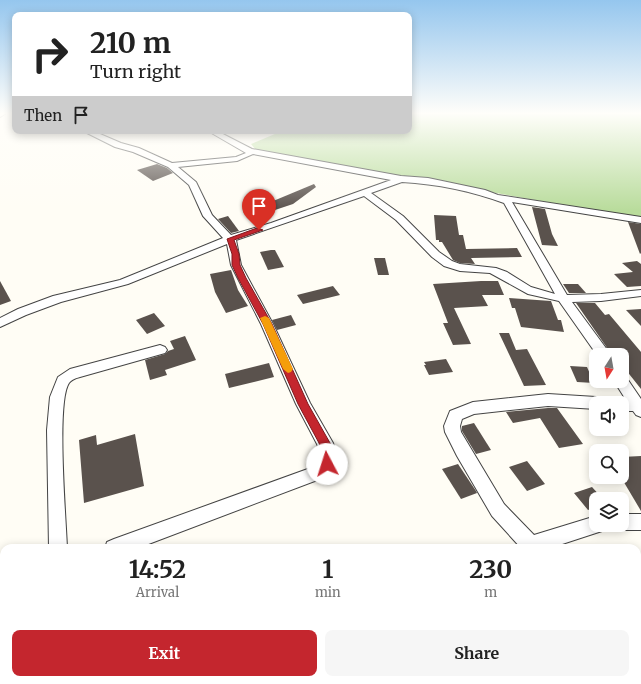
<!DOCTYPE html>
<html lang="en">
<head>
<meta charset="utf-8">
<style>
	body { margin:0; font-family:Merriweather,serif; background:#f6f6f6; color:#222; height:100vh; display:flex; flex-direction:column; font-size:15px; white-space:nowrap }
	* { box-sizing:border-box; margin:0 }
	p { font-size:13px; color:#767676 }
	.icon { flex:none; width:22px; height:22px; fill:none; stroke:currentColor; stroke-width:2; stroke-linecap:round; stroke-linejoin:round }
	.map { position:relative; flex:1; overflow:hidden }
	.sheet { position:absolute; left:0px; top:544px; width:641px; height:140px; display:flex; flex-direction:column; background:#fff; border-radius:12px 12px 0 0; box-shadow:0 2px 10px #0003 }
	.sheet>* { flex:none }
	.top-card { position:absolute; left:12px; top:12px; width:400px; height:122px; border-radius:8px; box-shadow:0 2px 10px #0003; background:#fff; color:#222; overflow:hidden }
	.needle { width:26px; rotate:191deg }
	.controls { position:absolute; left:589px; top:348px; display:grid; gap:8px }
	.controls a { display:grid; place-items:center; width:40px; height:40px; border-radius:8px; background:#fff; box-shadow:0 2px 10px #0003; font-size:20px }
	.pin { position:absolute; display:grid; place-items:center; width:34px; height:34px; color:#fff; margin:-41px -17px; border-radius:50% 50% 50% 0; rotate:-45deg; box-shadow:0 0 4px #0007 }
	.pin .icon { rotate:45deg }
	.me { position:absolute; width:44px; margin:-22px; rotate:355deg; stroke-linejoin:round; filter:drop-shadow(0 0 3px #0008) }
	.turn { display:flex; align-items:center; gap:14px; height:84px; padding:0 12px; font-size:18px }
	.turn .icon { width:52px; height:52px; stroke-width:2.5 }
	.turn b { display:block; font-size:28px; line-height:34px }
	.then { display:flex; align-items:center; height:38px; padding:0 12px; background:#0003; gap:8px; font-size:15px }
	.eta { display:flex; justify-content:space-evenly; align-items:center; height:68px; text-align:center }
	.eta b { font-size:24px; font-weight:700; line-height:28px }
	.primary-button { display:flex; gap:8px; margin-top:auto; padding:8px 12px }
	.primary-button a { flex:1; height:46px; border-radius:8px; background:#c4262e; color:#fff; font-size:16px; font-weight:700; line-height:46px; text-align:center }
	.primary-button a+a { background:#f6f6f6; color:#222 }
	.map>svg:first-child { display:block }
</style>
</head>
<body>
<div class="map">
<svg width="641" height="684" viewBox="0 0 641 684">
	<rect width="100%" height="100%" fill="#fffdf5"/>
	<polygon fill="#b9dc9c" points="409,114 641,114 641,219 256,150 251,144 282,131 409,131"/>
	<g fill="#5a524d">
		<polygon points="157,164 167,168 173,173 153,181 137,170"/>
		<polygon points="314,184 316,187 293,204 275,210 266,204"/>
		<polygon points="532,207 545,209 552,234 558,246 542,245"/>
		<polygon points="434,215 456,216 459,235 463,235 466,249 517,248 522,257 471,258 475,264 460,263 453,260 442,242 439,242 439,240 436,240"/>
		<polygon points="228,216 239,231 231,233 218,219"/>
		<polygon points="628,222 641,224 641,253 640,254"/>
		<polygon points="271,250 275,250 284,267 268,270 260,252"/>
		<polygon points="374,258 385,258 389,275 378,275"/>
		<polygon points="637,261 641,264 641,286 627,287 614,274 633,272 622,263"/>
		<polygon points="231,270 238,290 248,306 226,313 215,292 210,274"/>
		<polygon points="0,281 11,301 0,305"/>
		<polygon points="481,281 498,281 504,295 482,295 488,306 454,308 471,344 453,345 443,323 448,323 433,284"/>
		<polygon points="563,284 578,284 586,293 569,293"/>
		<polygon points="333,286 340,295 303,304 297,295"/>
		<polygon points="509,298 551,301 558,320 561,320 564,332 521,327 515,308 512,308"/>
		<polygon points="576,303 595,303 605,315 609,314 641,352 641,389 622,365 622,355 612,355"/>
		<polygon points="641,309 641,326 626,310"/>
		<polygon points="154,313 165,326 147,334 136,320"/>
		<polygon points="291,315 296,325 277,330 272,320"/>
		<polygon points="499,333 509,333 516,350 527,349 546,385 524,386"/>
		<polygon points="185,336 196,360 165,370 167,375 150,380 145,360 165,354 168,351 174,349 170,341"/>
		<polygon points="446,359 453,372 429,375 424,365 426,365 424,362"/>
		<polygon points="269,363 274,377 229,388 225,374"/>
		<polygon points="570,366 587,367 594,383 577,382"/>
		<polygon points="548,408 557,408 583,444 559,448 540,418 513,423 506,412"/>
		<polygon points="474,423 491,450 476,454 462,431 462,426"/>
		<polygon points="135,434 144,486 84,503 79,440 96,435 97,445"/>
		<polygon points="641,456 641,511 622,479 622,457"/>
		<polygon points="527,461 545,484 527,491 509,467"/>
		<polygon points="458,464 476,491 477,493 461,499 442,469"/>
		<polygon points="592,487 603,499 596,499 596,507 588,510 574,493"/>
	</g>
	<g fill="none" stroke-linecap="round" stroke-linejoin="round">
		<g stroke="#444" stroke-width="2">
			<g id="street">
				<polygon points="0,114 5,114 0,117"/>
				<path d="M 83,131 L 93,131 L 121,143 L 139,148 L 172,163 L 236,157 L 246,153 L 208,131 L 217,131 L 252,149 L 401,176 L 428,178 L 485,190 L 498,195 L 641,217 L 641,223 L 512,202 L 567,295 L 601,294 L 641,290 L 641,296 L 601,301 L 572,302 L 611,355 L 597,355 L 559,301 L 528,294 L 490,273 L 460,271 L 444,266 L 432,257 L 396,220 L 364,196 L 236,240 L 241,265 L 248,278 L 273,324 L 310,403 L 333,443 L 337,456 L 335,464 L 328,476 L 138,548 L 105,548 L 107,542 L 114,539 L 316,466 L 321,456 L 317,444 L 296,404 L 261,324 L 231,265 L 227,244 L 128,284 L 61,302 L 26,315 L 0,327 L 0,318 L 18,309 L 53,296 L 120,280 L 223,238 L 203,216 L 189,185 L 168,167 L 133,152 L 115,147 ZM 253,154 L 391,180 L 271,223 L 231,235 L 212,215 L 196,182 L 178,167 L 237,161 ZM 402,182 C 437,184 471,191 504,203 L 555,294 L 531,287 L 507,272 L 496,268 L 460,264 L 452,261 L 439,252 L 403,216 L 371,193 Z"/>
				<path d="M 160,345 L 165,347 L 167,350 L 165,353 L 80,377 C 76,378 71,380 69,383 C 56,402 66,519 67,548 L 49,548 L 47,430 L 50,397 L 58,377 L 70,369 Z"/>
				<polygon points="622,376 626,377 641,399 641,417 636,415 633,411 622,411 622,403 616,403 617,401 626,400 614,381 622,381"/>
				<polygon points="548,394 596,397 601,399 603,403 596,403 596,409 548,406 474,414 462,419 460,426 461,432 504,504 534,535 596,516 596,525 605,525 602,531 550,548 521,548 492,516 457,456 445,432 444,426 450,411 473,402"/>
				<polygon points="622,514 641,514 641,530 622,530 616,528 614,525 622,525"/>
				<rect x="49" y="680" width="22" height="4"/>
				<polygon points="597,680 621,680 622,684 598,684"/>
			</g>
		</g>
		<use href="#street" fill="#fff" fill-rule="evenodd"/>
	</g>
	<linearGradient id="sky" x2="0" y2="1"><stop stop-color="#95c6ee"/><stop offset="0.54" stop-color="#fffefa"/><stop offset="1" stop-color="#fffefa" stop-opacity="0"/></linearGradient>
	<rect width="641" height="210" fill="url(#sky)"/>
	<polygon fill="#c4262e" stroke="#7f191e" points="257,228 263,230 234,240 239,254 240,265 246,278 272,324 308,404 330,443 335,456 331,468 327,469 323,468 322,464 324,456 319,443 298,404 263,324 238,278 232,265 232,254 227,239"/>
	<polygon fill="#f59e0b" points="265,316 269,318 293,369 291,372 288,373 283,369 260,318"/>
</svg>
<div class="controls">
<a><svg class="needle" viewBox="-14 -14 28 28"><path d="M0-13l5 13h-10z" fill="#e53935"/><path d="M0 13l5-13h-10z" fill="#767676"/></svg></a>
<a><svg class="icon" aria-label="sound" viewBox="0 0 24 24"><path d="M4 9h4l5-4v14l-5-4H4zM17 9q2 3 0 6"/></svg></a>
<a><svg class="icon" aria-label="search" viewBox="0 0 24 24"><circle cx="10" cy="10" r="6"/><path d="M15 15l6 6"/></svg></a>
<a><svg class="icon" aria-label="layers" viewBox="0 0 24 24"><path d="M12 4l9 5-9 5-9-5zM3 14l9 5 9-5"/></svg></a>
</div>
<div class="pin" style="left:259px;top:230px;background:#d93025"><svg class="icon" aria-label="arrive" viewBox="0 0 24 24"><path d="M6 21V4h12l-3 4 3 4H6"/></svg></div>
<svg class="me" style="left:327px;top:464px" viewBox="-20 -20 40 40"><circle r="19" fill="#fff"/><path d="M0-13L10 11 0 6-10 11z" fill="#c4262e"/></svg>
<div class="top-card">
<div class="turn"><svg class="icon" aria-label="right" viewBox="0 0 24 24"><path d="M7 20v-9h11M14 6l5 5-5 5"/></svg><div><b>210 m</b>Turn right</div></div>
<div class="then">Then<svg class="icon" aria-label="arrive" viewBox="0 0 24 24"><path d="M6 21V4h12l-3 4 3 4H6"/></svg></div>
</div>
<section class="sheet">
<div class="eta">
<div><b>14:52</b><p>Arrival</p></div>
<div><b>1</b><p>min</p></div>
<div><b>230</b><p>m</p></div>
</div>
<div class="primary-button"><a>Exit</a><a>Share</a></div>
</section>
</div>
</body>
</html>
